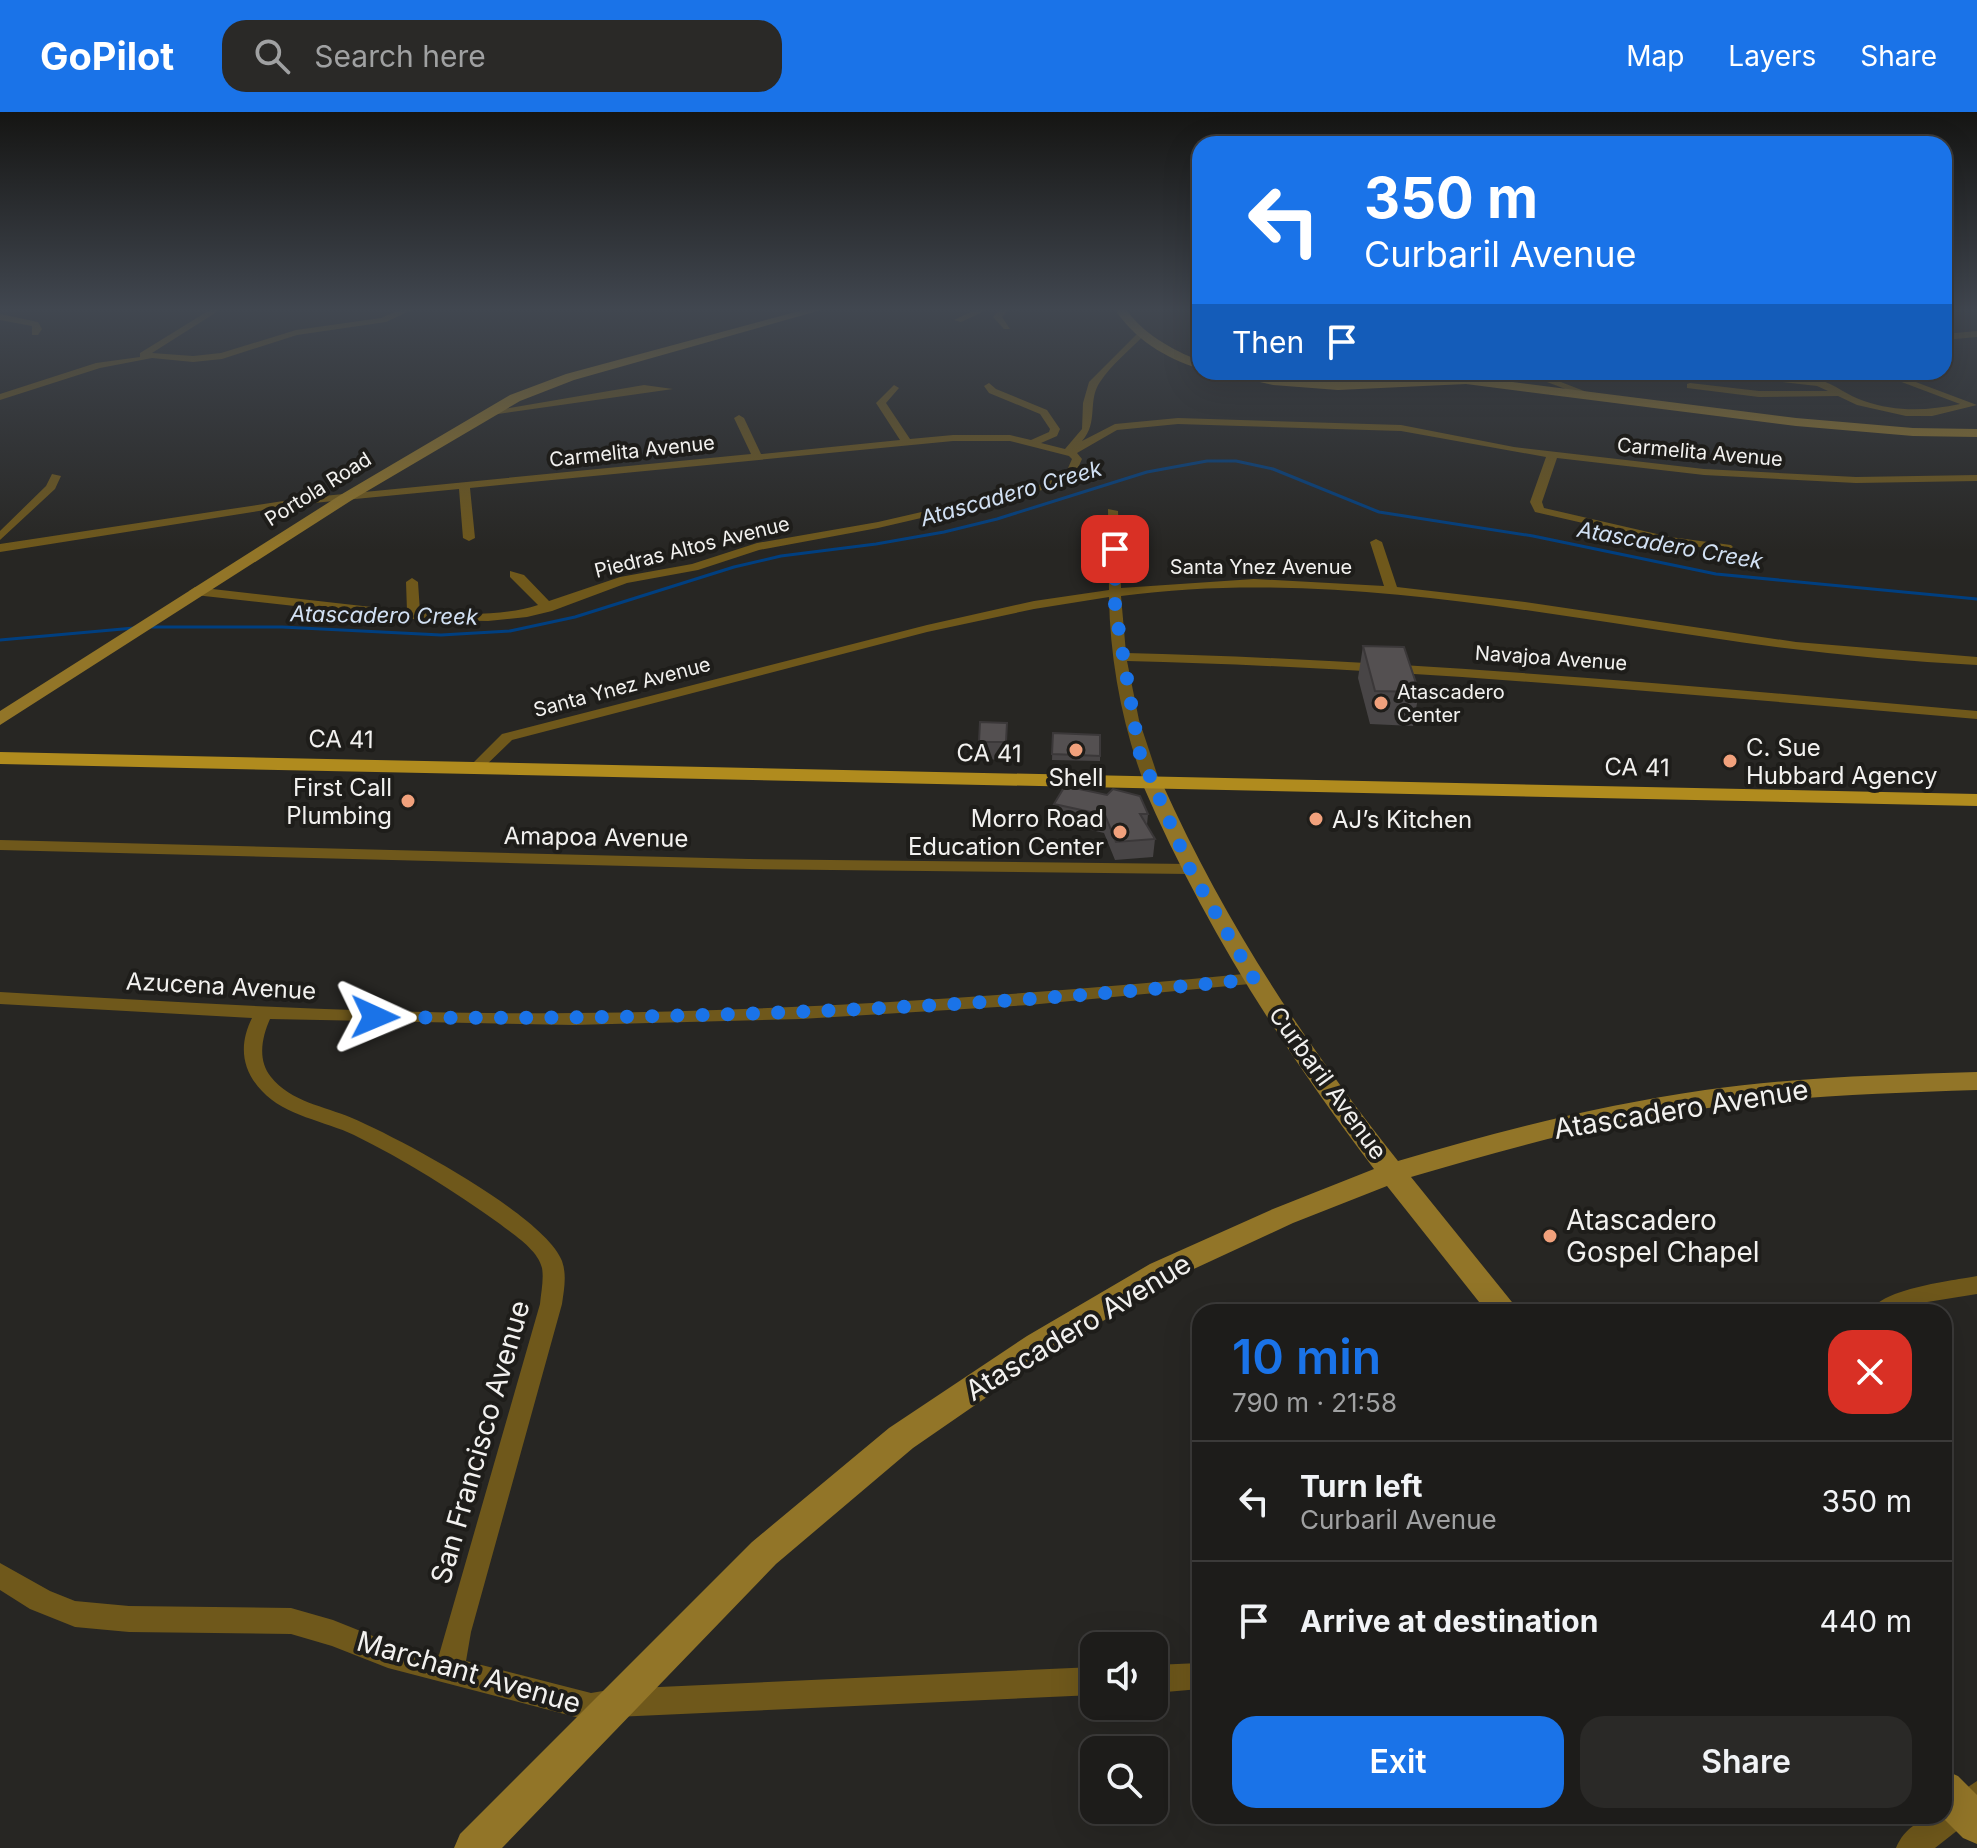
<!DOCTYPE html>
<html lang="en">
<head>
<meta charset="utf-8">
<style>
	body { margin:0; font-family:Inter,sans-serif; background:#2a2927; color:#f1f3f6; height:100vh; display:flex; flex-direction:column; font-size:30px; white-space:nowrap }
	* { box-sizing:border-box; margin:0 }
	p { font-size:26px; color:#a0a1a2 }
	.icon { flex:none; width:44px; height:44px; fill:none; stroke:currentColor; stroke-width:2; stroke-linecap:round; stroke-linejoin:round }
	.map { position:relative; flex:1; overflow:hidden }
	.sheet { position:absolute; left:1192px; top:1192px; width:760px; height:520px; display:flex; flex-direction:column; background:#1d1c1a; border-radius:24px; box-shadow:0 8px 32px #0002,0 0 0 2px #3b3a39 }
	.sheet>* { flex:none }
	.top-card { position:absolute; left:1192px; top:24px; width:760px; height:244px; border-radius:24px; box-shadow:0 8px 32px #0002,0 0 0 2px #3b3a39; background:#1a73e8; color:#fff; overflow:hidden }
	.fabs { position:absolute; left:1080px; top:1520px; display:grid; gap:16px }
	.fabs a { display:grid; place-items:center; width:88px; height:88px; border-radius:16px; background:#1d1c1a; box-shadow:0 8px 32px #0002,0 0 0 2px #3b3a39; font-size:40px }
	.pin { position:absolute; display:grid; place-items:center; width:68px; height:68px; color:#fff; margin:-34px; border-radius:16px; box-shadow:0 4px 12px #0006 }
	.me { position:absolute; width:88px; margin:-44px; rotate:91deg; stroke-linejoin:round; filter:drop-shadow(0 0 6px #0008) }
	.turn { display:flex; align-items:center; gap:28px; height:168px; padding:0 40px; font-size:36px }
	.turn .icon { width:104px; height:104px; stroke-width:2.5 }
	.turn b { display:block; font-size:56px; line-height:68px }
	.then { display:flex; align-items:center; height:76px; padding:0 40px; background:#0003; gap:16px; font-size:30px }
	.round { display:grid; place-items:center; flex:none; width:84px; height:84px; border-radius:24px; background:#2a2927 }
	.summary { display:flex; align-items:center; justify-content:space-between; height:136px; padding:0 40px }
	h1 { font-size:48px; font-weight:600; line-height:60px; color:#1a73e8 }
	.cta { display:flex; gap:16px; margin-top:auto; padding:16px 40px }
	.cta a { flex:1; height:92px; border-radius:24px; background:#1a73e8; color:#fff; font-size:32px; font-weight:600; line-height:92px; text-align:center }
	.cta a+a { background:#2a2927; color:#f1f3f6 }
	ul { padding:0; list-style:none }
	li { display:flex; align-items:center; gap:24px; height:120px; padding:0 40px; border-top:2px solid #3b3a39 }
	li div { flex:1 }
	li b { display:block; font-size:30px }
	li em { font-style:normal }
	header { display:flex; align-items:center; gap:48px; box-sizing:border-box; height:112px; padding:0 40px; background:#1a73e8; color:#fff }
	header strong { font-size:38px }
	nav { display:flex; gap:44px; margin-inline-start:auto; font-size:28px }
	.search { width:560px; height:72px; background:#2a2927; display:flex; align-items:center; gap:20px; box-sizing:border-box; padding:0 28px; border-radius:24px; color:#a0a1a2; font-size:30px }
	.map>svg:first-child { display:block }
</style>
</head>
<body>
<header>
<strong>GoPilot</strong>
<div class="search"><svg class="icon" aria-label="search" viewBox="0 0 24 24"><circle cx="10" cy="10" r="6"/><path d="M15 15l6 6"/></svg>Search here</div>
<nav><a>Map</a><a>Layers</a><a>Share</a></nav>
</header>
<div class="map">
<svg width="1977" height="1736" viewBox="0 0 1977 1736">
	<rect width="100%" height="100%" fill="#272623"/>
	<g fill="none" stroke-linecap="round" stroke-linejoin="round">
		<g stroke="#003f80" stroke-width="3">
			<polyline points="148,515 282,515 441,523 510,519 575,505 734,455 781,444 876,432 944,420 997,407 1147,360 1207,349 1236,349 1273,357 1379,400 1533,424 1716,462 1977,487"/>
			<polyline points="0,528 134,516"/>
		</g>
		<g fill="#6f581b" fill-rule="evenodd">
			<polygon points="213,196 223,196 152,241 193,244 221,241 296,218 381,206 404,196 416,196 386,210 297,223 222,247 193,250 152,246 100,256 0,288 0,282 96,251 140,245 140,241"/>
			<polygon points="979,196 991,196 961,210 954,208"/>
			<polygon points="1001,196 1010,196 1002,205 1010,217 1004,217 993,205"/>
			<polygon points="0,202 38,210 42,217 38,223 32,223 32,214 0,208"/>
			<path d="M 1141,218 L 1144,223 C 1130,238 1111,253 1100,270 C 1087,289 1099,310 1082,329 L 1115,312 L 1178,306 L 1401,313 L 1514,335 L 1704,357 L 1856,365 L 1977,363 L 1977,369 L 1856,371 L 1704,363 L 1557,346 L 1542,390 L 1544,396 L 1670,425 L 1731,433 L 1733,435 L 1727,439 L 1670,431 L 1535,400 L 1530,390 L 1546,345 L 1401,319 L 1178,312 L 1117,318 L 1077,341 L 1082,347 L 1073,367 L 1042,378 L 878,416 L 759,438 L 698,458 L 627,471 L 552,499 L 527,505 L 488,509 L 422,508 L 195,483 L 189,479 L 195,475 L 407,499 L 406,470 L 412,466 L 418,470 L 420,500 C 458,502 501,505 538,493 L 510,465 L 510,459 L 524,463 L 549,489 L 620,465 L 692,452 L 757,431 L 878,410 L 1039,373 L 1065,363 L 1072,347 L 1069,344 L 1010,329 L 953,329 L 470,376 L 475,426 L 469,429 L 463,426 L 459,377 L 303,392 L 0,440 L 0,432 L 303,386 L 751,342 L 734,306 L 739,303 L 744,306 L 761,342 L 900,328 L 876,291 L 894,273 L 899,276 L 886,291 L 910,327 L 953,323 L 1010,323 L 1031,328 L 1049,320 L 1050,317 L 1040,302 L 989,281 L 984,274 L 989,271 L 996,277 L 1047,298 L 1060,317 L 1057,324 L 1041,331 L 1065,337 L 1082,317 L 1083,291 L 1089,270 Z"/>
			<polygon points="1977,219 1977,225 1944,228 1944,222"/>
			<polygon points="1521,260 1535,260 1597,284 1589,286"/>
			<path d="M 1696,260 C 1736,260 1780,260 1819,268 C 1835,272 1848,284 1864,289 C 1896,300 1927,299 1960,292 L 1875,260 L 1889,260 L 1977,293 L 1932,304 L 1906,304 L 1857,293 L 1838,284 L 1759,285 L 1687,276 L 1687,272 L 1690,271 L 1759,279 L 1828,279 L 1817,274 Z"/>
			<polygon points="644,273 673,277 491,303 486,300"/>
			<polygon points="52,362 61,364 55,377 0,428 0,419 46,374"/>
			<path d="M 1108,397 L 1118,399 L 1121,476 L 1254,467 L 1384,474 L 1370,430 L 1376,427 L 1382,430 L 1397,475 L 1525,490 L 1796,530 L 1977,545 L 1977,553 C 1886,548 1796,539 1706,525 C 1512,497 1317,458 1121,484 L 1126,541 C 1411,548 1693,574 1977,599 L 1977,607 C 1694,583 1411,556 1127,549 L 1139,608 L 1160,671 L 1152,676 L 1144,671 C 1122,612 1110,548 1109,485 L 1034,497 L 927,520 L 512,628 L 480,659 L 475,660 L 468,656 L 502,622 L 927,513 L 1034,489 L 1109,478 Z"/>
			<polygon points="0,728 749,747 1190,752 1198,757 1190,762 749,757 0,738"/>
			<path d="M 1254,861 L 1260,863 L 1263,867 L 1260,871 L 1029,893 L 801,907 L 573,913 L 270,907 C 262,925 257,948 271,965 C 291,990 324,994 352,1006 C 399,1026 544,1103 562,1149 C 567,1163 564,1178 562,1192 L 471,1520 L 466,1549 L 591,1581 L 615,1577 L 1094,1555 L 1094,1583 L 615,1605 L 591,1609 L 388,1556 L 332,1534 L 291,1522 L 129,1520 L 75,1515 L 30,1497 L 0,1478 L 0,1451 L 50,1479 L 75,1489 L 129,1494 L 291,1496 L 333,1508 L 388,1530 L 439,1543 L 540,1192 C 541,1181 544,1167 542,1156 C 538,1138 514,1123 500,1112 C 454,1079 405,1048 354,1023 C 325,1009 285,1004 262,979 C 241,957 239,932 252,906 L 0,892 L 0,880 C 191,891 382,903 574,901 C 801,899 1028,883 1254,861 Z"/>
			<path d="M 1977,1164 L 1977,1182 L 1921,1191 L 1902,1200 L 1870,1200 C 1882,1176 1952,1169 1977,1164 Z"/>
			<polygon points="1200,1551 1200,1577 1154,1581 1154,1553"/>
			<path d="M 1977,1669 L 1977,1703 L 1935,1736 L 1896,1736 C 1904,1716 1923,1704 1944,1704 L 1944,1691 Z"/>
		</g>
		<g fill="#927528" fill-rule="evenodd">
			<polygon points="810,196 828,196 574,268 520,289 352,388 0,613 0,599 342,382 510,283 566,262"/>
			<path d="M 1114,196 L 1125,196 C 1143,222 1171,237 1200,249 L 1200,257 C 1165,246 1134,227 1114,196 Z"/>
			<polygon points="1215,260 1338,270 1466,264 1796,306 1913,316 1977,317 1977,325 1913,324 1796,314 1466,272 1338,278 1273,273"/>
			<path d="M 1152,665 L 1162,671 C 1225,811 1303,929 1398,1049 C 1498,1019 1601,993 1705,978 C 1795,965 1886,963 1977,960 L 1977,978 C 1887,981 1798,984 1708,996 C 1607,1008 1508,1037 1411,1065 L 1520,1200 L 1487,1200 L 1387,1074 L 1293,1111 L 1170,1168 L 1049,1242 L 913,1336 L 776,1452 L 502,1736 L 454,1736 L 460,1722 L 752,1430 L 889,1316 L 1027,1224 L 1150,1152 L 1273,1097 L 1374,1057 C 1282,936 1202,811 1142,671 Z"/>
			<polygon points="1944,1658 1958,1664 1977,1683 1977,1732 1963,1726 1941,1704 1944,1704"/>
		</g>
		<polygon fill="#b08b1e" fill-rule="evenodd" points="0,640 1977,682 1977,694 0,652"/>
	</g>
	<g fill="#484546">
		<polygon points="1363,534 1419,580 1413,614 1370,612 1358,566"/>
		<polygon points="1007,611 1006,648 979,647 979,630"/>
		<polygon points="1053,621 1100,623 1100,649 1052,648"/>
		<polygon points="1054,692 1148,702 1147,713 1155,727 1153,745 1115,748 1104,721 1053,709"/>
	</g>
	<g fill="#545051" stroke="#3b3839" stroke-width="2">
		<polygon points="1363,534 1404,535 1419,580 1375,579"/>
		<polygon points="980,610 1007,611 1006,630 979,630"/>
		<polygon points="1053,621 1100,623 1100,644 1052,642"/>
		<polygon points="1065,674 1107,683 1113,677 1140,684 1148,702 1140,702 1155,727 1116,730 1105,703 1054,692"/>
	</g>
	<linearGradient id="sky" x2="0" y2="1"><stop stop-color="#151513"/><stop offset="0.45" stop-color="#414750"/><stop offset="1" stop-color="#414750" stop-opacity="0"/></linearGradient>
	<rect width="1977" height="439" fill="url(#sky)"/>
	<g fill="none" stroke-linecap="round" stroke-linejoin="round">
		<path stroke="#1a73e8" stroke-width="14" stroke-dasharray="0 25.2" d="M 375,905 C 668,909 962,898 1254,867 L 1190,757 L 1139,639 L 1115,495 L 1115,437"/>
	</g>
	<g fill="#f1a17c" stroke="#1e1d1a" stroke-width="3">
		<circle cx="1381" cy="591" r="8"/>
		<circle cx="1076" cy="638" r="8"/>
		<circle cx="1730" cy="649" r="8"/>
		<circle cx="408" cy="689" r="8"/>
		<circle cx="1316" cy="707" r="8"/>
		<circle cx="1120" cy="720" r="8"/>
		<circle cx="1550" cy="1124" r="8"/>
	</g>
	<g text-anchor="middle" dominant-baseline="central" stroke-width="8" stroke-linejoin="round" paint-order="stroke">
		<g font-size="20" fill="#f2f1ef" stroke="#1e1d1a">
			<text transform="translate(632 339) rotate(-6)">Carmelita Avenue</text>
			<text transform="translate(1700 340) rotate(5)">Carmelita Avenue</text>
			<text transform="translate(318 377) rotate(-32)">Portola Road</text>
			<text transform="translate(692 435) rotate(-14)">Piedras Altos Avenue</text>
			<text x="1261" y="455">Santa Ynez Avenue</text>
			<text transform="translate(1551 546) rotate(4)">Navajoa Avenue</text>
			<text transform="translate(622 575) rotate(-15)">Santa Ynez Avenue</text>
		</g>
		<g font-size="20" fill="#f2f1ef" stroke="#1e1d1a" text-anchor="start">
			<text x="1397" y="580">Atascadero<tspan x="1397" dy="23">Center</tspan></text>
		</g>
		<g font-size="22" font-style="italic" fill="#d2e1f4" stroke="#1e1d1a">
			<text transform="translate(1011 381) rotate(-16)">Atascadero Creek</text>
			<text transform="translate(1670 433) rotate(10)">Atascadero Creek</text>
			<text transform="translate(384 503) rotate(1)">Atascadero Creek</text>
		</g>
		<g font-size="24" fill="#f2f1ef" stroke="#1e1d1a">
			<text transform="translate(341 627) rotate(1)">CA 41</text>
			<text transform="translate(989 641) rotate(1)">CA 41</text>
			<text transform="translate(1637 655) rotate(1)">CA 41</text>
			<text transform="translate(596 725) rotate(1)">Amapoa Avenue</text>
			<text transform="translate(221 874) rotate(3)">Azucena Avenue</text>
			<text transform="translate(1328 971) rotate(54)">Curbaril Avenue</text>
		</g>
		<g font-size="24" fill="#f2f1ef" stroke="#1e1d1a" text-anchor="start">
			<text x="1746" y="635">C. Sue<tspan x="1746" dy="28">Hubbard Agency</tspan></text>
			<text x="1076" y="665" text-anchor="middle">Shell</text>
			<text x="392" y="675" text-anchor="end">First Call<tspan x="392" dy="28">Plumbing</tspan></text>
			<text x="1104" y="706" text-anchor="end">Morro Road<tspan x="1104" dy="28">Education Center</tspan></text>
			<text x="1332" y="707">AJ’s Kitchen</text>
		</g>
		<g font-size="28" fill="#f2f1ef" stroke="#1e1d1a">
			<text transform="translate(1681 997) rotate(-9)">Atascadero Avenue</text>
			<text transform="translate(1078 1215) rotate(-31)">Atascadero Avenue</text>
			<text transform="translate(480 1330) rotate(-74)">San Francisco Avenue</text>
			<text transform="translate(469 1560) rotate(16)">Marchant Avenue</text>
		</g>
		<g font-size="28" fill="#f2f1ef" stroke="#1e1d1a" text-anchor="start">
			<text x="1566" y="1108">Atascadero<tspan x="1566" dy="32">Gospel Chapel</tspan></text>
		</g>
	</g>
</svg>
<div class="fabs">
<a><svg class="icon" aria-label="sound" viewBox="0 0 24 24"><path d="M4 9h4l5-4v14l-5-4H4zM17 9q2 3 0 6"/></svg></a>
<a><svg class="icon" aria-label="search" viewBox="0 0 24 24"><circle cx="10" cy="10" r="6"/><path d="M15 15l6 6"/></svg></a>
</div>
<div class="pin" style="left:1115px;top:437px;background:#d93025"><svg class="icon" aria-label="arrive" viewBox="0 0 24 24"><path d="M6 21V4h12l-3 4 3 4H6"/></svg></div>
<svg class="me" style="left:375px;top:905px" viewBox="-20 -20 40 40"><path d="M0-17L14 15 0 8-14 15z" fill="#1a73e8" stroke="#fff" stroke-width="4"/></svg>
<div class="top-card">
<div class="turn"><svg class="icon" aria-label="left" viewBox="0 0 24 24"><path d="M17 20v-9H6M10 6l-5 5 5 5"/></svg><div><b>350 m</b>Curbaril Avenue</div></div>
<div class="then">Then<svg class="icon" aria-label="arrive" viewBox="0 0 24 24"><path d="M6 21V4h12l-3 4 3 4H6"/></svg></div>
</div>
<section class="sheet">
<div class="summary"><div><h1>10 min</h1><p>790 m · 21:58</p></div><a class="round" style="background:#d93025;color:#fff"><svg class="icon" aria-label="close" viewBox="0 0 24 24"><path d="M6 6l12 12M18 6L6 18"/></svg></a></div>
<ul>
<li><svg class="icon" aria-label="left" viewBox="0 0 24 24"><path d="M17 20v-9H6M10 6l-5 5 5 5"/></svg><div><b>Turn left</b><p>Curbaril Avenue</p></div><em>350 m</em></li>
<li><svg class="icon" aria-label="arrive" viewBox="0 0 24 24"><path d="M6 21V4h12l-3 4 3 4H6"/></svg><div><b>Arrive at destination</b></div><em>440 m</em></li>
</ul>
<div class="cta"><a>Exit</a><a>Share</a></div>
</section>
</div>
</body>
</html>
